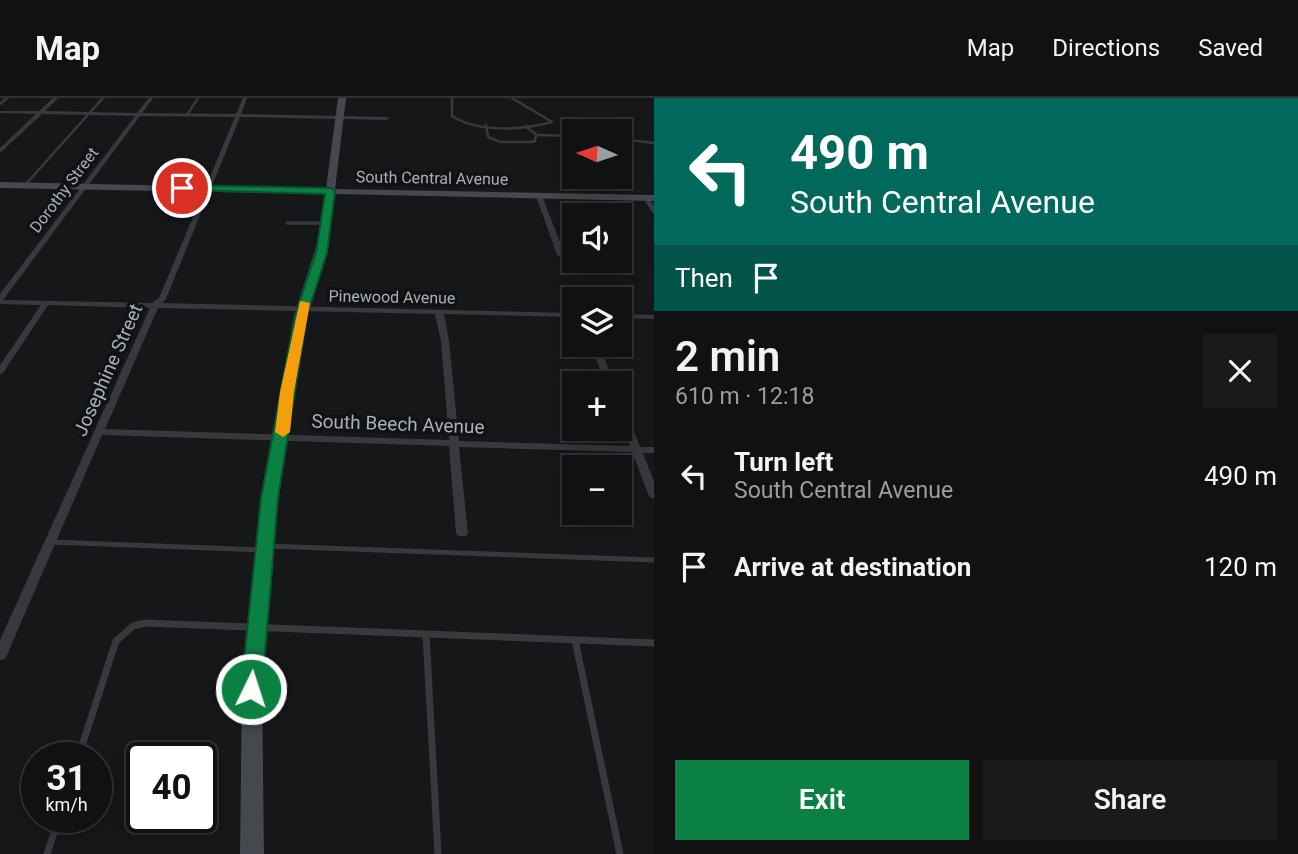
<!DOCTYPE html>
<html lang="en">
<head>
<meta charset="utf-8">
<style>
	body { margin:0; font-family:Roboto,sans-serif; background:#191a1c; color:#f1f3f6; height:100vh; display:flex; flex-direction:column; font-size:26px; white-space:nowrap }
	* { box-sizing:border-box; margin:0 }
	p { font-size:23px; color:#9c9da0 }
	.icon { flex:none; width:38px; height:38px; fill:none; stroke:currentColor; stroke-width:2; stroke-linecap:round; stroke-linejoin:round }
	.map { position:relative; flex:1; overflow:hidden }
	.sheet { display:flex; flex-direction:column; background:#101113; width:644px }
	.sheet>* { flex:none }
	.top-card { background:#00695c; color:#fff; overflow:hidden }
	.needle { width:46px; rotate:273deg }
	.tools { position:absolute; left:562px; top:21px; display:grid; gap:14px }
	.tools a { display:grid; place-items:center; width:70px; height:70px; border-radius:0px; background:#101113; box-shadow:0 4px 18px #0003,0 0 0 2px #303133; font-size:35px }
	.speed { position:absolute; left:21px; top:644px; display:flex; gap:14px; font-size:35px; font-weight:700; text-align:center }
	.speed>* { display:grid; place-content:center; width:91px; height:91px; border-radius:50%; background:#101113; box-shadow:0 4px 18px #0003,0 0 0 2px #303133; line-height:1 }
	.speed small { font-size:18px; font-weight:400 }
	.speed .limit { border:4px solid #111; border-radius:10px; background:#fff; color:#111 }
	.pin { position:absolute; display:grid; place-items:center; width:60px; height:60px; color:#fff; margin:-30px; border:4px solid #fff; border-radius:50%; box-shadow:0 2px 7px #0007 }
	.me { position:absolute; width:77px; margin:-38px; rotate:4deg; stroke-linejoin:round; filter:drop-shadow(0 0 5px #0008) }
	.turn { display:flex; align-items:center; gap:24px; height:147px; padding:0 21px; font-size:32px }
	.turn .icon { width:91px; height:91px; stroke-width:2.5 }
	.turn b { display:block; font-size:49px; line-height:60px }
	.then { display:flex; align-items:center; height:66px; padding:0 21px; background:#0003; gap:14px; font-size:26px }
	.round { display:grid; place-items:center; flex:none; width:74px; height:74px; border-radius:0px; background:#191a1c }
	.head { display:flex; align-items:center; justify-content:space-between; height:119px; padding:0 21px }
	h1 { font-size:42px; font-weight:600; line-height:52px }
	.cta { display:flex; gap:14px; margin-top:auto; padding:14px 21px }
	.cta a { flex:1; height:80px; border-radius:0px; background:#0b8043; color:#fff; font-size:28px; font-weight:600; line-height:80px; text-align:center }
	.cta a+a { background:#191a1c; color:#f1f3f6 }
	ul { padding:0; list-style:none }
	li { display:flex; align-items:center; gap:21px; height:91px; padding:0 21px }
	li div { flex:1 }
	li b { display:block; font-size:26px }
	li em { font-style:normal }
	header { display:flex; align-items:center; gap:42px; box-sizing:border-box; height:98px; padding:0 35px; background:#101113; border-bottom:2px solid #303133 }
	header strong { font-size:33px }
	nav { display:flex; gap:38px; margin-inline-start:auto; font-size:24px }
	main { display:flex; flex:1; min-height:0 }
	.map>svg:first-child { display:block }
</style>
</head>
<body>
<header>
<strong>Map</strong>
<nav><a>Map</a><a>Directions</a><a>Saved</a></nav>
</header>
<main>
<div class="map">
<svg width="654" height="756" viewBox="0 0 654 756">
	<rect width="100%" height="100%" fill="#161719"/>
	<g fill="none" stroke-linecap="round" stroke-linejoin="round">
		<g stroke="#37393e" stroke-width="2.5">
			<path d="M 452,0 L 452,18 C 478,35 523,32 552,24 L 512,0"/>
			<polyline points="0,6 7,0"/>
			<polyline points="187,17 198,0"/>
			<polyline points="486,27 488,39 500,44 531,44 535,43 536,36"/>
			<polyline points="525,28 537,37 574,38"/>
			<polyline points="620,41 654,45"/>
			<polyline points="25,87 103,0"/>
		</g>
		<polyline stroke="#37393e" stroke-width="3.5" points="287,125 326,125"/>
		<g stroke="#37393e" stroke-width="5">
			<polyline points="50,444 261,452"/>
			<polyline points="267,448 654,462"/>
		</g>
		<g stroke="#37393e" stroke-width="7">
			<polyline points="426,536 438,756"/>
			<polyline points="575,542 620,756"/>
			<polyline points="78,660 116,543 133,528 145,525 654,545"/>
			<polyline points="47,756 59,719"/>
		</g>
		<g fill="#37393e" fill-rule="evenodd">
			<path d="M 53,0 L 58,0 L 45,13 L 137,15 L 149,0 L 153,0 L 142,15 L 236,16 L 243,0 L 247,0 L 241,16 L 389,19 L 387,22 L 240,19 L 166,201 L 162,205 L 574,215 L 574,219 L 444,216 L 449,243 L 459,343 L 630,348 L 620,319 L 620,305 L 623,306 L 640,349 L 654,349 L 654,355 L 643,355 L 654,384 L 654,401 L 649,398 L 632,354 L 459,349 L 468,435 L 466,438 L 458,438 L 456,435 L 449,348 L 102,337 L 7,557 L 5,561 L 0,562 L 0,542 L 150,210 L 48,207 L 3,275 L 0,276 L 0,267 L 41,207 L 0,206 L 0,196 L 135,18 L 42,16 L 0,55 L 0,50 L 36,16 L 0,15 L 0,13 L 39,13 ZM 140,18 L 235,19 L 159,200 L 152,205 L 3,202 ZM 158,210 L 435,216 L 441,243 L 449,342 L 105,331 Z"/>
			<polygon points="539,96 542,98 565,157 564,159 557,157 536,98"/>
			<polygon points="644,99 649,100 654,108 654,115 652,114 643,100"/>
			<polygon points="620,216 654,217 654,221 620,220"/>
			<polygon points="591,247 599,247 614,285 605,285"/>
		</g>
		<polygon fill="#45484e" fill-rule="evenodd" points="338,0 346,0 335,91 654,97 654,103 334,96 329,140 308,211 278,400 262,591 264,756 240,756 242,591 262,400 296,211 319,140 325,96 0,90 0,84 326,91"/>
	</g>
	<polygon fill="#0b8043" stroke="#07532c" stroke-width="2" points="182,87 331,90 335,93 327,155 307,217 278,400 262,591 259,597 251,600 244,597 241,591 261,400 295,217 316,155 325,96 179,92"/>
	<polygon fill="#f59e0b" points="300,203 310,205 294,294 290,334 283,339 275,334 280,294"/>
	<g text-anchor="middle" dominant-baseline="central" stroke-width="7" stroke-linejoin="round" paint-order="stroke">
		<g font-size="16" fill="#a8afb9" stroke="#111214">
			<text transform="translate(432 80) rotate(1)">South Central Avenue</text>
			<text transform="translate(64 92) rotate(-53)">Dorothy Street</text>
			<text transform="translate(392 199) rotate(1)">Pinewood Avenue</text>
		</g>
		<g font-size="19" fill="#a8afb9" stroke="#111214">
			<text transform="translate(108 272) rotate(-66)">Josephine Street</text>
			<text transform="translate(398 326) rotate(2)">South Beech Avenue</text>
		</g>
	</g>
</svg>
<div class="tools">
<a><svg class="needle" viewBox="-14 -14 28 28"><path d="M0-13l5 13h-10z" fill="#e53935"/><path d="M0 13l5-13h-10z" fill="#9c9da0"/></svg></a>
<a><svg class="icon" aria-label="sound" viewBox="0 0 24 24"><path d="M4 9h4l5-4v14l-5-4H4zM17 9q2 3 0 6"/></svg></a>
<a><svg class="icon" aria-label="layers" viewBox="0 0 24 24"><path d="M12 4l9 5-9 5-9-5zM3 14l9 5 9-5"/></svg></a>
<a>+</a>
<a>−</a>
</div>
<div class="speed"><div>31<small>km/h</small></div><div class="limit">40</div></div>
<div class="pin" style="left:182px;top:90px;background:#d93025"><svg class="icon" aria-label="arrive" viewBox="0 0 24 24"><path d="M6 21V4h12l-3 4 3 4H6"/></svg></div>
<svg class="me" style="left:251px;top:591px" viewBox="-20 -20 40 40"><circle r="17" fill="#0b8043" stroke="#fff" stroke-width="3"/><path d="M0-11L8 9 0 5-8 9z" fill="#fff"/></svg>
</div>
<section class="sheet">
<div class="top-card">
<div class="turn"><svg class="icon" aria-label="left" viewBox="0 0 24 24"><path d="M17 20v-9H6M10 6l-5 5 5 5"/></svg><div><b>490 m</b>South Central Avenue</div></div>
<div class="then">Then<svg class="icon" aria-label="arrive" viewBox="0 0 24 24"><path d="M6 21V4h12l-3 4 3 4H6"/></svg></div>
</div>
<div class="head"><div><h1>2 min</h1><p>610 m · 12:18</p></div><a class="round"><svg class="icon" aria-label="close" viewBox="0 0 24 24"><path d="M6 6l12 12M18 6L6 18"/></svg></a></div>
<ul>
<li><svg class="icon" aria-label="left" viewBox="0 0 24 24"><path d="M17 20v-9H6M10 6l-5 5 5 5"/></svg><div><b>Turn left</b><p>South Central Avenue</p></div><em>490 m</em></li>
<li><svg class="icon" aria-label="arrive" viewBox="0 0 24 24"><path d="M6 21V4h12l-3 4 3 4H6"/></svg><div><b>Arrive at destination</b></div><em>120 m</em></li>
</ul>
<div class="cta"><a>Exit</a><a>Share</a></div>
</section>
</main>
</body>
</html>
